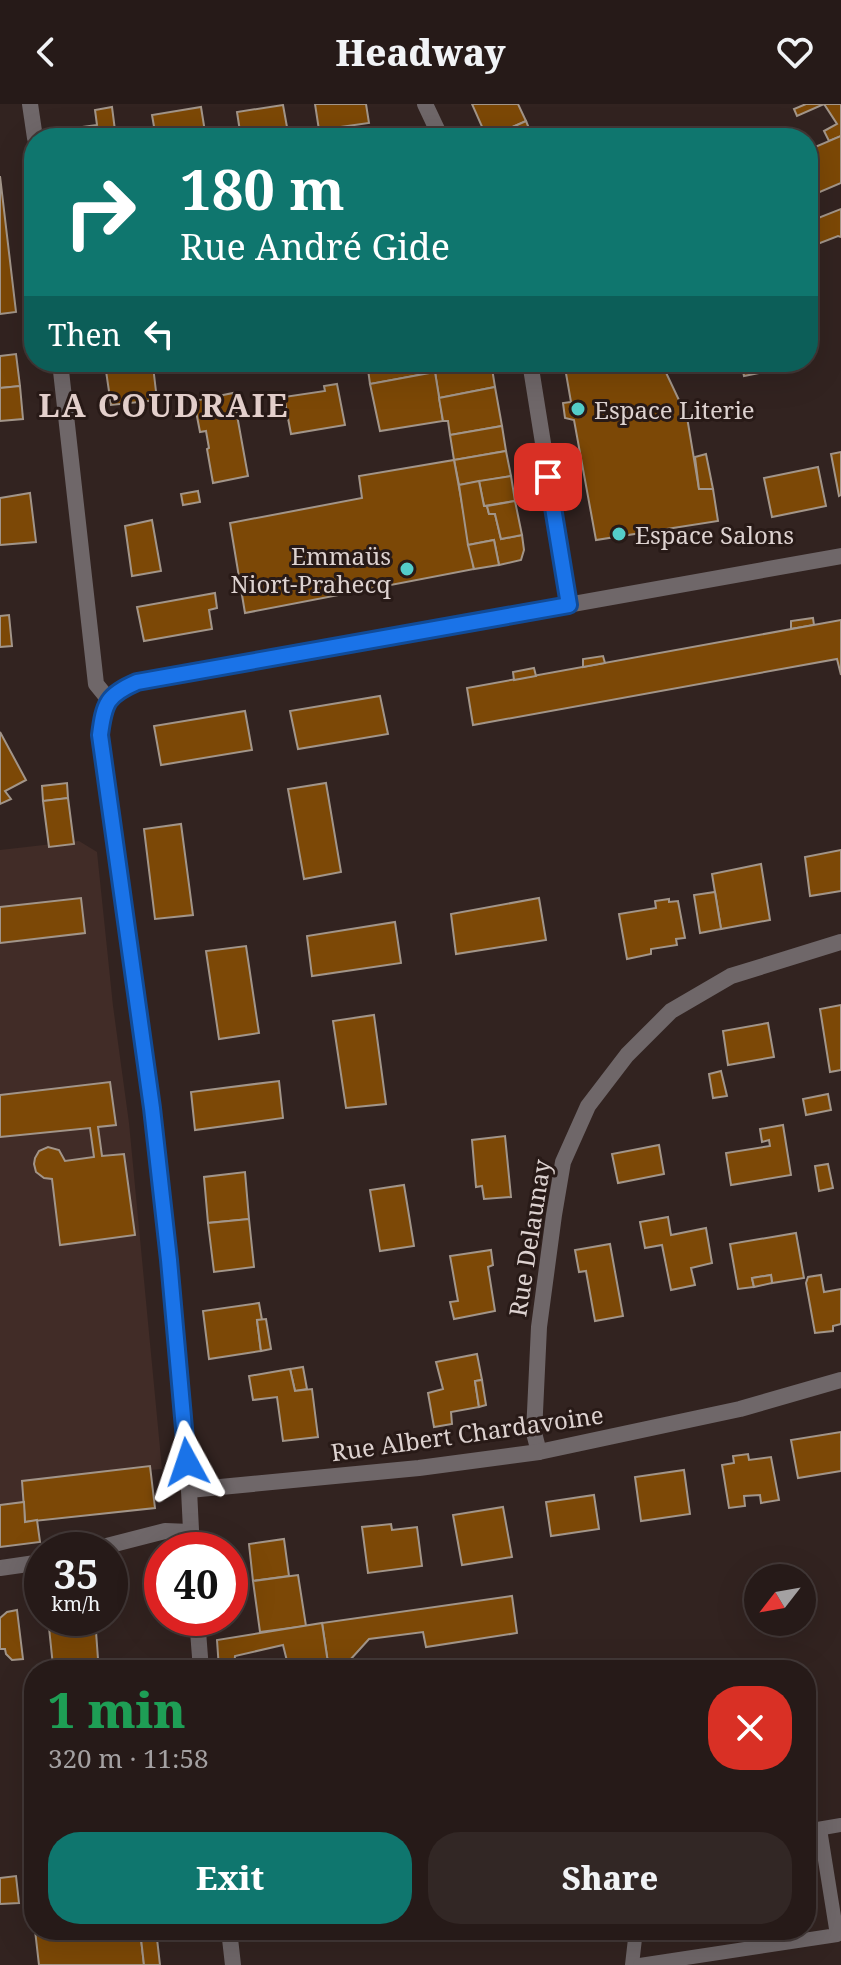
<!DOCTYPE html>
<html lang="en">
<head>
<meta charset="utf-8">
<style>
	body { margin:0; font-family:"Noto Serif",serif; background:#322725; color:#f1f3f6; height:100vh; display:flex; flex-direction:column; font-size:30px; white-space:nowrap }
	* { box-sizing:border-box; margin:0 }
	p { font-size:26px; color:#a4a1a2 }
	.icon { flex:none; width:44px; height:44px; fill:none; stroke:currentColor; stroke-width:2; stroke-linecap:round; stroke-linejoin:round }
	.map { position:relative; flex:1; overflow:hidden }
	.panel { position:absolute; left:24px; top:1556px; width:792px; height:280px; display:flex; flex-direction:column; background:#261a18; border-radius:32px; box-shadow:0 8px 32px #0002,0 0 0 2px #423837 }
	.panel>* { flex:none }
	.guide { position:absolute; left:24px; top:24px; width:794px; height:244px; border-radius:32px; box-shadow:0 8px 32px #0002,0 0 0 2px #423837; background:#0f766e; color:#fff; overflow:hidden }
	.needle { width:52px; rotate:239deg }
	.buttons { position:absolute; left:744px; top:1460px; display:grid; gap:16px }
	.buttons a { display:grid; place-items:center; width:72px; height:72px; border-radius:50%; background:#261a18; box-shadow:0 8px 32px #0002,0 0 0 2px #423837; font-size:40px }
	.speed { position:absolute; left:24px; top:1428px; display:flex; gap:16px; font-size:40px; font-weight:700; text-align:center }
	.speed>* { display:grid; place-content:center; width:104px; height:104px; border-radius:50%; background:#261a18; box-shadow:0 8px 32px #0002,0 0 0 2px #423837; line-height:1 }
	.speed small { font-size:20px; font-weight:400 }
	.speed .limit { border:12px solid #d22; background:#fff; color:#111 }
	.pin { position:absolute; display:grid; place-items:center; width:68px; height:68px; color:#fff; margin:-34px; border-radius:16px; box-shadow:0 4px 12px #0006 }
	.me { position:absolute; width:88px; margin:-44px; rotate:355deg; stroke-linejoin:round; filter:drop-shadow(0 0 6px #0008) }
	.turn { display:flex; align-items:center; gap:28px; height:168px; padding:0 24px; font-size:36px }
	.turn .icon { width:104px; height:104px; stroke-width:2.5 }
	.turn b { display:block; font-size:56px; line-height:68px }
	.then { display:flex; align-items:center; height:76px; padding:0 24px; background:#0003; gap:16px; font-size:30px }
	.round { display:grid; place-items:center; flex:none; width:84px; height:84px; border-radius:32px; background:#322725 }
	.headline { display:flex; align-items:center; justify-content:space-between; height:136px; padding:0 24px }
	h1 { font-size:48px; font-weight:800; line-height:60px; color:#1e9e55 }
	.action { display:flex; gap:16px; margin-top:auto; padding:16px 24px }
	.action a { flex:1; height:92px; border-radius:32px; background:#0f766e; color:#fff; font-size:32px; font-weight:800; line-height:92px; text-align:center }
	.action a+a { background:#322725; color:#f1f3f6 }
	header { display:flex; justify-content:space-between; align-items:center; height:104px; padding:0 24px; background:#261a18; font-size:36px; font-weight:800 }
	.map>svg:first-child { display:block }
</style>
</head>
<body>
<header><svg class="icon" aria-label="back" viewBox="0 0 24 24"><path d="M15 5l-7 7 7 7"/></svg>Headway<svg class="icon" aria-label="heart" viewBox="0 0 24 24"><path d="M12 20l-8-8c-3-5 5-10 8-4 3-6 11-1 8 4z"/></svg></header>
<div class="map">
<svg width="841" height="1861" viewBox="0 0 841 1861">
	<rect width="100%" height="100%" fill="#322320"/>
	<polygon fill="#412c27" points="79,737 97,748 113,902 129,1019 162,1365 150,1366 155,1404 38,1416 40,1438 0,1443 0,746"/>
	<g fill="#7c4806" stroke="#a29589" stroke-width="2">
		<polygon points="315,0 366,0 369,19 319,26"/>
		<polygon points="472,0 518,0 526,17 487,34"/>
		<polygon points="806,0 841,0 841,32 829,37 824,27 837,20 824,0 797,12 794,5"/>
		<polygon points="283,1 289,34 241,34 237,8"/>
		<polygon points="112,3 116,34 75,34 74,24 97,21 95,6"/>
		<polygon points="201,3 206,34 156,34 152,11"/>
		<polygon points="526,17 533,34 488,34"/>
		<polygon points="841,32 841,79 808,93 808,46"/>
		<polygon points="0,72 16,208 0,210"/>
		<polygon points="841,105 841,133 838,132 815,141 808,124 808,118"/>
		<polygon points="16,250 20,282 0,284 0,252"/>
		<polygon points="367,258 491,258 370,280"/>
		<polygon points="491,258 495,283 439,294 435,268"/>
		<polygon points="564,258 661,258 687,313 699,385 713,385 718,417 596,436 574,316 565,314 563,299 571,298"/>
		<polygon points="741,258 805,258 805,260 744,272"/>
		<polygon points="153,262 157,296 111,301 106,267"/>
		<polygon points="435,268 443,317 380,327 370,280"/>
		<polygon points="337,280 345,321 291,330 284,293 325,287 324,282"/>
		<polygon points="20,282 23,315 0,317 0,284"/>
		<polygon points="495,283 502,322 450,331 448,317 443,317 439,294"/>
		<polygon points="233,289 248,372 213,379 207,345 209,344 206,327 200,328 194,297"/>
		<polygon points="502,322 506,347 454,356 450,331"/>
		<polygon points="506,347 511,372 459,381 454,356"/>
		<polygon points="841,348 841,391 839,392 831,350"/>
		<polygon points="706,350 713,385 699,385 695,353"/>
		<polygon points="454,356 474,465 245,509 230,419 362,394 359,372"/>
		<polygon points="818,363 826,402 772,413 764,374"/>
		<polygon points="511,372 515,397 484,402 479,377"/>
		<polygon points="479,377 484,402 487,402 489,410 495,410 501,435 522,431 524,446 521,456 499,461 494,436 468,441 459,381"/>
		<polygon points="198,387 200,398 183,401 181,390"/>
		<polygon points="30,389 36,438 0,441 0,394"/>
		<polygon points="515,397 522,431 501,435 495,410 489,410 487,402"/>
		<polygon points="152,416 161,467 132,472 125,422"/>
		<polygon points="494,436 499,461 474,465 468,441"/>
		<polygon points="215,489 217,504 209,506 212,525 144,537 137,503"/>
		<polygon points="9,511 12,542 0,543 0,512"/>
		<polygon points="813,514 814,521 791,525 791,517"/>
		<polygon points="841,516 841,571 837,555 473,621 467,584"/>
		<polygon points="603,552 605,559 583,563 583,555"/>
		<polygon points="534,564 536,572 514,576 513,568"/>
		<polygon points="380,592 388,630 298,645 290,607"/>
		<polygon points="245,607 252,646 161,661 154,622"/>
		<polygon points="0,628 26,676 5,687 11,695 0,700"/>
		<polygon points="67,679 68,694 43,697 42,682"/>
		<polygon points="326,679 341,768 304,775 288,685"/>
		<polygon points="68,694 74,740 49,743 43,697"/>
		<polygon points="181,720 193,811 155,815 144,725"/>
		<polygon points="841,746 841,787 810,792 805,753"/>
		<polygon points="761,760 770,816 721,825 712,770"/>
		<polygon points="715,788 721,825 700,829 694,791"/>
		<polygon points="81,794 85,829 0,839 0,803"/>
		<polygon points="539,794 546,836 456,850 451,810"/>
		<polygon points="669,795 669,798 678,797 685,834 676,835 677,841 651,845 651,850 627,855 619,810 656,804 655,797"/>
		<polygon points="395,818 401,859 312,872 307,832"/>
		<polygon points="246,842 259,929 219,935 206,847"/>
		<polygon points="841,901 841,966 830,968 820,905"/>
		<polygon points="374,911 386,1000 346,1004 333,917"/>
		<polygon points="768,919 774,953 728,961 723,927"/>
		<polygon points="721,967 727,992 713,994 709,970"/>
		<polygon points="279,977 283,1014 195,1026 191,988"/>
		<polygon points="110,978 116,1021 98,1023 102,1052 124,1050 135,1131 60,1141 52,1075 44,1074 36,1068 34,1060 35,1054 39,1047 48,1043 59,1046 65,1057 94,1053 90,1024 0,1033 0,991"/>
		<polygon points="828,990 831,1006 806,1011 803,995"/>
		<polygon points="783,1021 791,1071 731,1081 726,1049 770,1042 769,1036 762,1038 760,1025"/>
		<polygon points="505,1032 511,1093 484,1095 482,1082 476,1083 472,1036"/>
		<polygon points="659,1041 664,1070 618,1079 612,1050"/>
		<polygon points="828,1060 833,1084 819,1087 815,1062"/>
		<polygon points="245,1068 249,1115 208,1119 204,1073"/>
		<polygon points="404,1081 414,1142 380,1147 370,1086"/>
		<polygon points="668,1113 671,1131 706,1124 712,1159 691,1164 695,1181 671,1186 662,1141 645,1144 640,1118"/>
		<polygon points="249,1115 254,1163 214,1168 208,1119"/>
		<polygon points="796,1129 804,1174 772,1179 771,1171 752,1174 754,1183 738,1185 730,1140"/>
		<polygon points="610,1140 623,1212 595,1217 586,1167 579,1168 575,1146"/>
		<polygon points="491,1146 493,1161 488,1163 495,1207 454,1215 450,1198 458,1197 450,1152"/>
		<polygon points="771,1171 772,1179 754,1183 752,1174"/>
		<polygon points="821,1171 824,1188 841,1185 841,1220 833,1222 833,1227 815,1229 806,1179 808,1173"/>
		<polygon points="259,1199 262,1216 257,1216 261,1247 209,1255 203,1207"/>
		<polygon points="266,1215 271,1245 261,1247 257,1216"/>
		<polygon points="477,1250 482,1276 475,1277 479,1303 451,1308 452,1320 434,1323 428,1289 443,1285 436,1258"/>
		<polygon points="303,1263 307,1285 295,1287 290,1265"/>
		<polygon points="290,1265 295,1287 312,1285 318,1333 283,1337 277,1293 253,1296 249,1272"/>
		<polygon points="482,1276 486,1301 479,1303 475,1277"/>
		<polygon points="841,1328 841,1367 798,1374 791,1336"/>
		<polygon points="748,1350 749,1356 771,1353 779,1396 761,1399 760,1391 744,1392 745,1402 729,1404 722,1361 734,1359 733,1352"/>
		<polygon points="150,1362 155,1404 25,1418 22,1377"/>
		<polygon points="684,1366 690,1410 641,1417 635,1373"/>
		<polygon points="594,1391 599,1425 551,1432 546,1398"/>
		<polygon points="24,1398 25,1418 37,1416 40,1438 0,1443 0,1401"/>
		<polygon points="503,1403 512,1453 462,1461 453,1411"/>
		<polygon points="391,1420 392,1426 417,1423 422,1462 368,1469 362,1423"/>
		<polygon points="284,1435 289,1472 253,1477 249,1440"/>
		<polygon points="298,1471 306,1522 260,1528 253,1477"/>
		<polygon points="512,1492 517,1529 426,1543 423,1528 369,1535 350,1556 328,1559 322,1519"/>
		<polygon points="17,1506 23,1555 12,1556 6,1550 5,1545 0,1545 0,1514 7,1508"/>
		<polygon points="48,1514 95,1514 98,1555 90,1556 89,1558 53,1562"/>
		<polygon points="322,1519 328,1559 289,1565 283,1541 235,1552 234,1564 219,1565 217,1536"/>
		<polygon points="34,1725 34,1748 28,1749 26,1726"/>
		<polygon points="34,1748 34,1817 28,1749"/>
		<polygon points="16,1772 19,1799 0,1800 0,1774"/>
		<polygon points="35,1826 140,1826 144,1861 39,1861"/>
		<polygon points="140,1826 156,1826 160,1861 144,1861"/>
	</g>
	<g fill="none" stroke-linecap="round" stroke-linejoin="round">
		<g stroke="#6f6769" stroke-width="14">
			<polyline points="806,1727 841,1721"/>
			<polyline points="632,1861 636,1826"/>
			<polyline points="640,1861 837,1831 820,1725"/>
		</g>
		<g stroke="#6f6769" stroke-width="16">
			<polyline points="30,0 35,34"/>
			<polyline points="425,0 441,34"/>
			<polyline points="60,258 96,580 109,596"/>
			<polyline points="530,258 569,501"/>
			<polyline points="539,1348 534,1329 539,1223 554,1111 563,1058 588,1002 627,951 671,907 731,872 841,838"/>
			<polyline points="189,1386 419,1364 539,1348 740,1305 841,1276"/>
			<polyline points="91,1446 165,1427 190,1428"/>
			<polyline points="0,1464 42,1458"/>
		</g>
		<g stroke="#6f6769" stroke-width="16">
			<path d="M 192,1446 L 189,1386 L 169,1156 L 152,1004 L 100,631 C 105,600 107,591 137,578 L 841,452"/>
			<polyline points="197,1514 201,1566"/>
			<polyline points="229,1826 233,1861"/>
		</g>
	</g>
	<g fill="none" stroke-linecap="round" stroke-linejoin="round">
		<g stroke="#114b97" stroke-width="20">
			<path id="route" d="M 187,1358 L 169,1156 L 152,1004 L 100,631 C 104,599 107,591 137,578 L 569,501 L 548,373"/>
		</g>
		<use href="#route" stroke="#1a73e8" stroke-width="14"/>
	</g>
	<g fill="#54cdc9" stroke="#281a17" stroke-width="3">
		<circle cx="578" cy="305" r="8"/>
		<circle cx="619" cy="430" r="8"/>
		<circle cx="407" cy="465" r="8"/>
	</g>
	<g text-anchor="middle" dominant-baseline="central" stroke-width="6" stroke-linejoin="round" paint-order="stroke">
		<g font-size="24" fill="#ddd2d0" stroke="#281a17" text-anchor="start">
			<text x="594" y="305">Espace Literie</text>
			<text x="635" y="430">Espace Salons</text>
			<text x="391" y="451" text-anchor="end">Emmaüs<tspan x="391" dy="28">Niort-Prahecq</tspan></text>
		</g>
		<g font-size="24" fill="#ddd2d0" stroke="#281a17">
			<text transform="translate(529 1134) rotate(-81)">Rue Delaunay</text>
			<text transform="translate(467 1329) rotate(-8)">Rue Albert Chardavoine</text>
		</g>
		<g font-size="32" font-weight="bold" letter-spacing="2" fill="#e4d0cc" stroke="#281a17">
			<text x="164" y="300">LA COUDRAIE</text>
		</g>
	</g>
</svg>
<div class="buttons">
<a><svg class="needle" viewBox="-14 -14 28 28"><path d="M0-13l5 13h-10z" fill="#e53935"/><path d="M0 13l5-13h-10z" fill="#a4a1a2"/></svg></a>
</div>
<div class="speed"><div>35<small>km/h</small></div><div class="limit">40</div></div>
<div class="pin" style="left:548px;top:373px;background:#d93025"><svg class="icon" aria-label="arrive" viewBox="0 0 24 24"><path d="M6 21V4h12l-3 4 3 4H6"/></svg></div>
<svg class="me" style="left:187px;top:1358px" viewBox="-20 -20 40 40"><path d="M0-17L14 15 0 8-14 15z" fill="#1a73e8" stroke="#fff" stroke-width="4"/></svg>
<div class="guide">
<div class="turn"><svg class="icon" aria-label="right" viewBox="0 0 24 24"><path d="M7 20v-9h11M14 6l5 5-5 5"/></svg><div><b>180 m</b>Rue André Gide</div></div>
<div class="then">Then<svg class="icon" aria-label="left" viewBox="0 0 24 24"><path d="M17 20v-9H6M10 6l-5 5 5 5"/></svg></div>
</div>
<section class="panel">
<div class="headline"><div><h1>1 min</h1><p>320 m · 11:58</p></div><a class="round" style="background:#d93025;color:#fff"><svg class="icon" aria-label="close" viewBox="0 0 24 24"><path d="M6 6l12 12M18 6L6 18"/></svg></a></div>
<div class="action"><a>Exit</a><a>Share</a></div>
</section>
</div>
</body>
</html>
